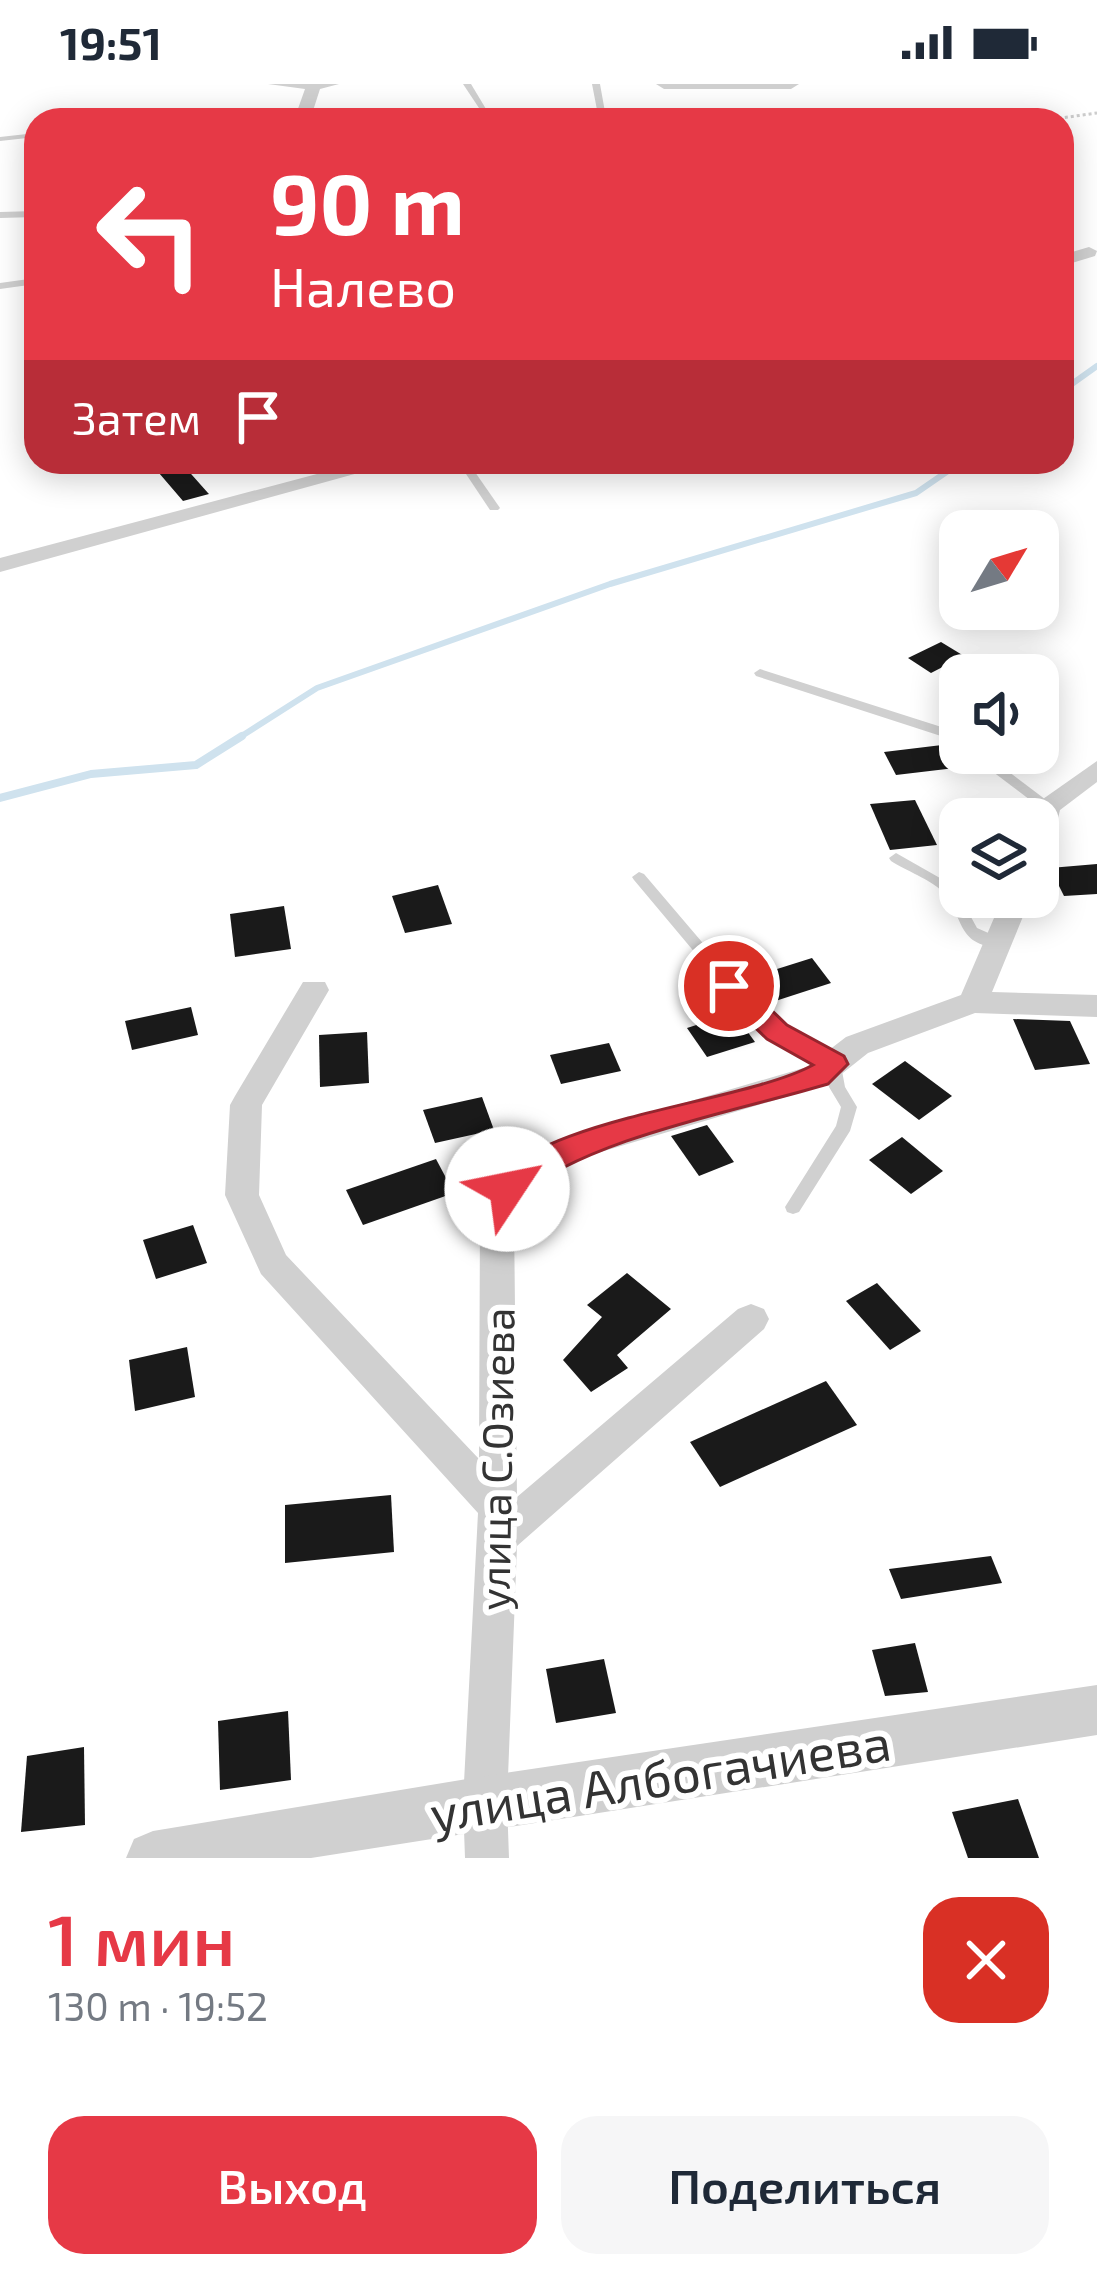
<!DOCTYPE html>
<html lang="ru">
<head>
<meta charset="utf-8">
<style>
	body { margin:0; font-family:"Exo 2",sans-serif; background:#f6f6f7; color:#1f2937; height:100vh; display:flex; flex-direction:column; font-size:45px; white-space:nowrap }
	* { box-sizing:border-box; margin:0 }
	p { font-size:39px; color:#747a83 }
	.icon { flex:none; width:66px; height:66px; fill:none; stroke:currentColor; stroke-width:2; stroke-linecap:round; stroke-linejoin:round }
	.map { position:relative; height:1774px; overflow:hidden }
	.details { display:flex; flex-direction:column; background:#fff; flex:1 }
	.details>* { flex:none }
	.hud { position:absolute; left:24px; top:24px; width:1050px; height:366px; border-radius:36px; box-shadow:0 6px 30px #0003; background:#e63946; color:#fff; overflow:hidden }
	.needle { width:78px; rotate:52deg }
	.controls { position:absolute; left:939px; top:426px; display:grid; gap:24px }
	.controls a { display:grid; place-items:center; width:120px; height:120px; border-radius:24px; background:#fff; box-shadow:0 6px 30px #0003; font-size:60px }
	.pin { position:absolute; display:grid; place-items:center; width:102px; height:102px; color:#fff; margin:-51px; border:6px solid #fff; border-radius:50%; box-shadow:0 3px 12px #0007 }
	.me { position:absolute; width:132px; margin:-66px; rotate:56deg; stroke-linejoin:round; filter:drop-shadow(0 0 9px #0008) }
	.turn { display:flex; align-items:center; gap:42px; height:252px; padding:0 48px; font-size:54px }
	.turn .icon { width:156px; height:156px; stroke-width:2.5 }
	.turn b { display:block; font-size:84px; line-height:102px }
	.then { display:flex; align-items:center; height:114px; padding:0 48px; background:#0003; gap:24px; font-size:45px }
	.round { display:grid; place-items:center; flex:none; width:126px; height:126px; border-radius:36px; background:#f6f6f7 }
	.summary { display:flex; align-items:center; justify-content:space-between; height:204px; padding:0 48px }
	h1 { font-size:72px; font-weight:600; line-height:90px; color:#e63946 }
	.button { display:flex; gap:24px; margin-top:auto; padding:24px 48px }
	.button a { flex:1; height:138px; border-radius:36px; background:#e63946; color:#fff; font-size:48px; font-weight:600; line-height:138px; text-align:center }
	.button a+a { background:#f6f6f7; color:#1f2937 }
	.status { display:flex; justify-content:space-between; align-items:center; height:84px; padding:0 60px; background:#fff; direction:ltr }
	.status svg { height:33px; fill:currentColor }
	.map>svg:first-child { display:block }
</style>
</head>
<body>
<div class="status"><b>19:51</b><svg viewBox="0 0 49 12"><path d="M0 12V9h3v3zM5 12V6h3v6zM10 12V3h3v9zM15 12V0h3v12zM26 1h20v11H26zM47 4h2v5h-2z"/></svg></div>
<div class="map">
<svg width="1097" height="1774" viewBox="0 0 1097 1774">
	<rect width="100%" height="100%" fill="#fff"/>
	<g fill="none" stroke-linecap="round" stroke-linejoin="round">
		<g stroke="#cfe2ee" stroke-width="6">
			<polyline points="1062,307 1097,282"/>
			<polyline points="237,655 317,604 610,500 916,409 961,378"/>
		</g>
		<polyline stroke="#cfe2ee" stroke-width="8" points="0,714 91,690 196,681 242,652"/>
	</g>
	<g fill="#1a1a1a">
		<polygon points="184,382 208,409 209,410 183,417 159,389"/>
		<polygon points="941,558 964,572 931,589 908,574"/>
		<polygon points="942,661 955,684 896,691 884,668"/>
		<polygon points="915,716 937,761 890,766 870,720"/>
		<polygon points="1097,780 1097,810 1064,812 1050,784"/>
		<polygon points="438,801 452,840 405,849 392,812"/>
		<polygon points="284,822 291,865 235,873 230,830"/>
		<polygon points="812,874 831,899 763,921 742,896"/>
		<polygon points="191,923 198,951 132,966 125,937"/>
		<polygon points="734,929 755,958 707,973 687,944"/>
		<polygon points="1013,935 1070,937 1090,980 1035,986"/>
		<polygon points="367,948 369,999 320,1003 319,951"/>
		<polygon points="609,959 621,987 561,1000 550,971"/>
		<polygon points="905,977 952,1012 919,1036 872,1000"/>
		<polygon points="482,1013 494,1046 435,1059 423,1026"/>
		<polygon points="707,1041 734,1078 699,1092 671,1052"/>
		<polygon points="902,1053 943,1087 911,1110 869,1076"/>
		<polygon points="436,1075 454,1109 363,1141 346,1106"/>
		<polygon points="193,1141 207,1179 156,1195 143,1156"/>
		<polygon points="627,1189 671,1225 617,1271 628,1284 591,1308 563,1276 602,1233 587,1221"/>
		<polygon points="877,1199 921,1247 890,1266 846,1217"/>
		<polygon points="187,1263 195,1313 135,1327 129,1276"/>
		<polygon points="826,1297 857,1341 720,1403 690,1358"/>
		<polygon points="391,1411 394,1468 285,1479 285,1421"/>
		<polygon points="991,1472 1002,1499 901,1515 889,1485"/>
		<polygon points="915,1559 928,1608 885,1612 872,1566"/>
		<polygon points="604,1575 616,1629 556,1639 546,1585"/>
		<polygon points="288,1627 291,1696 220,1706 218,1637"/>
		<polygon points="84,1663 85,1741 21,1748 27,1672"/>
		<polygon points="1018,1715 1039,1774 968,1774 952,1728"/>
	</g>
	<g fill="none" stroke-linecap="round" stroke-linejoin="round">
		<polyline stroke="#cdcdcd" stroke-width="3" stroke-dasharray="3 3" stroke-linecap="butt" points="1047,36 1097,29"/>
		<g fill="#d0d0d0" fill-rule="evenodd">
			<polygon points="463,0 471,0 489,30 483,30"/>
			<polygon points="592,0 600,0 605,28 619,36 609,36 598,31"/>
			<polygon points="36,49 36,53 0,57 0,53"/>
			<polygon points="36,127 36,133 0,134 0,128"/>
			<polygon points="36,194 36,200 0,205 0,199"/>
			<polygon points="458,378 468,378 500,424 498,426 490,426"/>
			<polygon points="760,585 954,647 960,652 960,662 944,653 756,592 754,589"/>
			<polygon points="968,669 984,669 1054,722 1047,726 1042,725"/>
			<path d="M 896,769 L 954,802 L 977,844 L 1002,855 L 1004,859 L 1002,863 C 955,864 964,829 942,807 C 931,796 905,786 891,777 L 889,774 Z"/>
			<polygon points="639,788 644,790 753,918 782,944 840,976 845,1003 857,1023 850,1047 799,1128 793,1130 787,1128 785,1123 836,1042 841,1023 829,1003 826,983 772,952 743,926 634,796 632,793"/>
		</g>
		<g fill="#d0d0d0" fill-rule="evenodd">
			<polygon points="268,0 339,0 320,5 310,36 294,36 305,5"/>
			<polygon points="656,0 799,0 791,5 664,5"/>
			<polygon points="1089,163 1097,167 1095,172 1062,182 1062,171"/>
			<polygon points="362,378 398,378 0,488 0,474"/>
			<polygon points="1097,677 1097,698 1060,726 1052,760 1038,769 1038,735 1030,735 1033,722"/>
			<polygon points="1003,813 1031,813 992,908 1097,911 1097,933 975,929 868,969 829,1000 584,1073 532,1102 521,1112 514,1131 517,1413 738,1225 751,1220 764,1225 769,1235 764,1245 517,1462 507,1718 509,1774 465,1774 463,1718 478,1429 261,1190 225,1111 230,1021 235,1012 303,898 325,898 329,906 262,1021 259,1111 286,1171 479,1375 480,1131 495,1096 561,1055 807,983 846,953 961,911"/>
		</g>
		<polygon fill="#d0d0d0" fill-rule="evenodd" points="1097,1601 1097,1651 311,1774 126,1774 134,1755 153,1747 485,1692"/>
	</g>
	<path fill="#e63946" stroke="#96252e" stroke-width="3" d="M 729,892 L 739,895 L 787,941 L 844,972 L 848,980 L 828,1000 C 738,1027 587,1054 518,1113 L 496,1113 L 492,1105 C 530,1034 741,1020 813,981 L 767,955 L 719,909 L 715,902 Z"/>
	<g text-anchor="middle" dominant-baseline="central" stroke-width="12" stroke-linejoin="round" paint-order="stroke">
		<g font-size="42" fill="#333" stroke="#fff">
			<text transform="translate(495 1375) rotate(-89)">улица С.Озиева</text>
		</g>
		<g font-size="51" fill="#333" stroke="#fff">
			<text transform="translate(660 1692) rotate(-9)">улица Албогачиева</text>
		</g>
	</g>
</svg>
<div class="controls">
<a><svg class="needle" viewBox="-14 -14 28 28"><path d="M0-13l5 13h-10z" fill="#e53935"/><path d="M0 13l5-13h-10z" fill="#747a83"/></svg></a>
<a><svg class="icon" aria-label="sound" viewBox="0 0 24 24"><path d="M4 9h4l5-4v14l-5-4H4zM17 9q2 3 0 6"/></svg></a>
<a><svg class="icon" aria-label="layers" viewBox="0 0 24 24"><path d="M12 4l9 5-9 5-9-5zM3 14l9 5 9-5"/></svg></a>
</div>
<div class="pin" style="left:729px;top:902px;background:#d93025"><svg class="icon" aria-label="arrive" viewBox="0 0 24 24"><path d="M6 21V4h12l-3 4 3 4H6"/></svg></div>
<svg class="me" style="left:507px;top:1105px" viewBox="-20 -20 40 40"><circle r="19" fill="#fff"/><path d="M0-13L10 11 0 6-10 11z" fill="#e63946"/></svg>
<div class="hud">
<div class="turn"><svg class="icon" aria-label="left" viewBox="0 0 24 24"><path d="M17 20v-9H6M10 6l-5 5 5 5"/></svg><div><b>90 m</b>Налево</div></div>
<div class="then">Затем<svg class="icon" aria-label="arrive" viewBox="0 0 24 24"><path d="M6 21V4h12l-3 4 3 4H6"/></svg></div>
</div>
</div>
<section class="details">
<div class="summary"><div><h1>1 мин</h1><p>130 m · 19:52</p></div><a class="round" style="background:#d93025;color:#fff"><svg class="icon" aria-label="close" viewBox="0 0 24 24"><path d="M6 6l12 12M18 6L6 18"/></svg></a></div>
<div class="button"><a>Выход</a><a>Поделиться</a></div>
</section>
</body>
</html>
